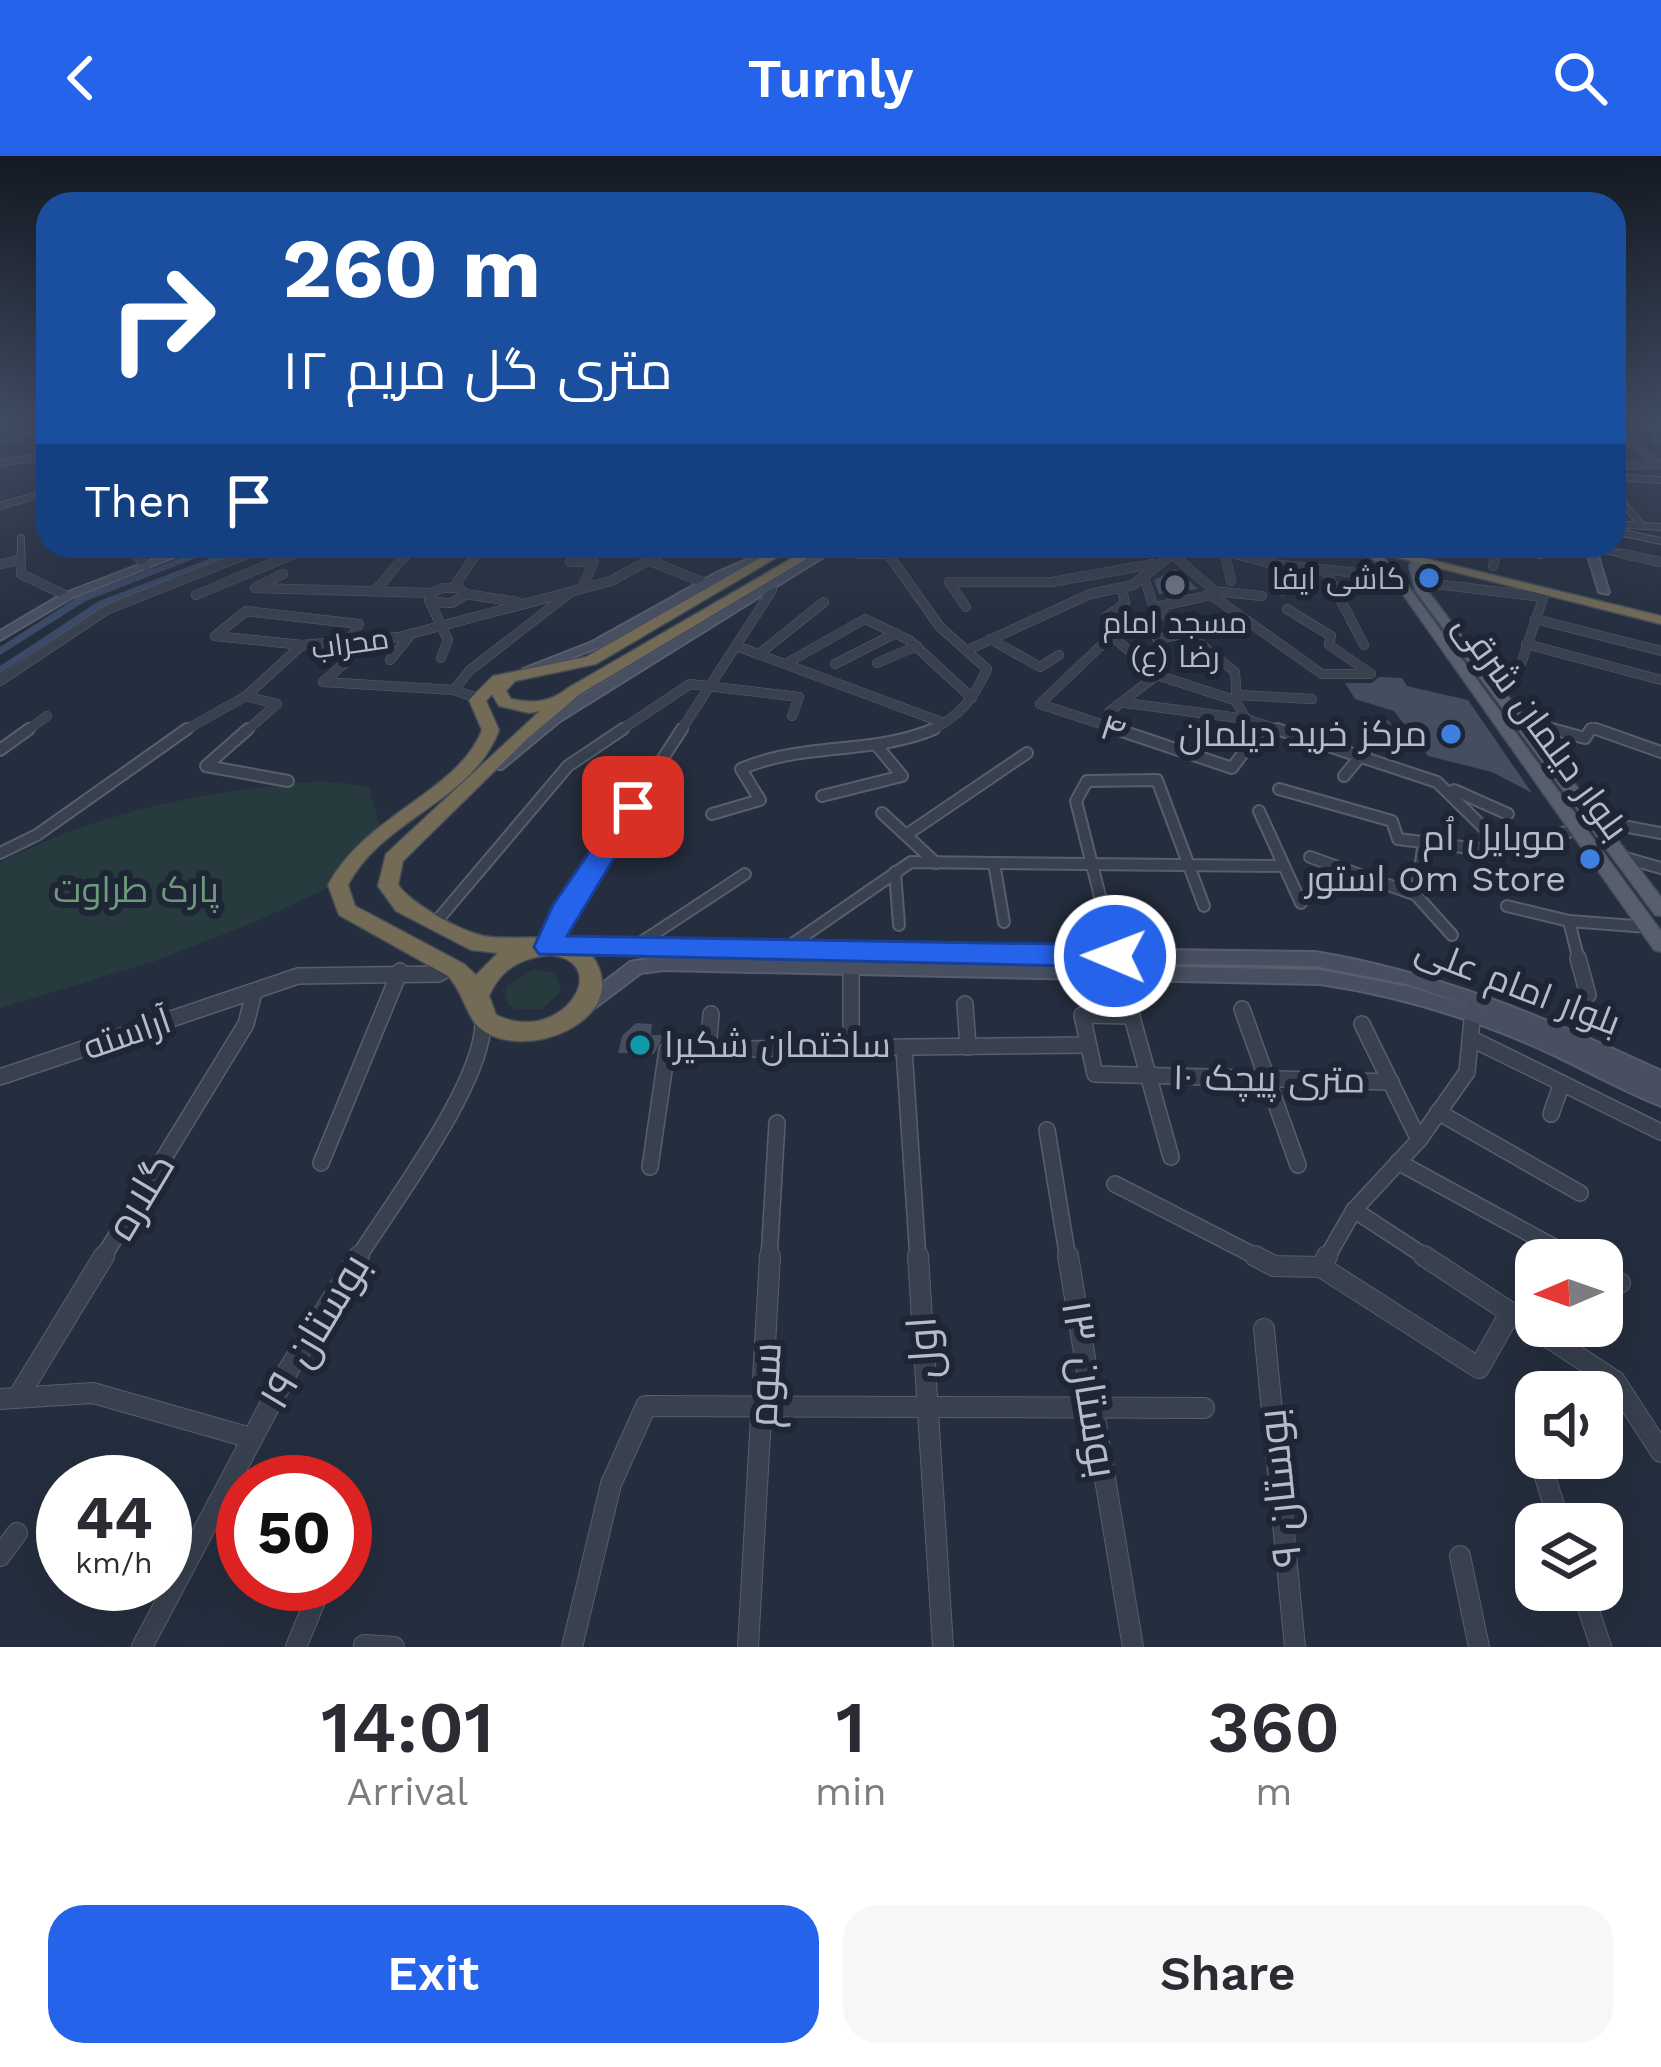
<!DOCTYPE html>
<html lang="en">
<head>
<meta charset="utf-8">
<style>
	body { margin:0; font-family:"Work Sans",Cairo,sans-serif; background:#f7f7f7; color:#2b2b33; height:100vh; display:flex; flex-direction:column; font-size:45px; white-space:nowrap }
	* { box-sizing:border-box; margin:0 }
	p { font-size:39px; color:#7c7c81 }
	.icon { flex:none; width:66px; height:66px; fill:none; stroke:currentColor; stroke-width:2; stroke-linecap:round; stroke-linejoin:round }
	.map { position:relative; height:1491px; overflow:hidden }
	.details { display:flex; flex-direction:column; background:#fff; flex:1 }
	.details>* { flex:none }
	.top-card { position:absolute; left:36px; top:36px; width:1590px; height:366px; border-radius:36px; box-shadow:0 12px 48px #0002; background:#1a4fa0; color:#fff; overflow:hidden }
	.needle { width:78px; rotate:268deg }
	.fabs { position:absolute; left:1515px; top:1083px; display:grid; gap:24px }
	.fabs a { display:grid; place-items:center; width:108px; height:108px; border-radius:24px; background:#fff; box-shadow:0 12px 48px #0002; font-size:60px }
	.speed { position:absolute; left:36px; top:1299px; display:flex; gap:24px; font-size:60px; font-weight:700; text-align:center }
	.speed>* { display:grid; place-content:center; width:156px; height:156px; border-radius:50%; background:#fff; box-shadow:0 12px 48px #0002; line-height:1 }
	.speed small { font-size:30px; font-weight:400 }
	.speed .limit { border:18px solid #d22; background:#fff; color:#111 }
	.pin { position:absolute; display:grid; place-items:center; width:102px; height:102px; color:#fff; margin:-51px; border-radius:24px; box-shadow:0 6px 18px #0006 }
	.me { position:absolute; width:132px; margin:-66px; rotate:271deg; stroke-linejoin:round; filter:drop-shadow(0 0 9px #0008) }
	.turn { display:flex; align-items:center; gap:42px; height:252px; padding:0 48px; font-size:54px }
	.turn .icon { width:156px; height:156px; stroke-width:2.5 }
	.turn b { display:block; font-size:84px; line-height:102px }
	.then { display:flex; align-items:center; height:114px; padding:0 48px; background:#0003; gap:24px; font-size:45px }
	.eta { display:flex; justify-content:space-evenly; align-items:center; height:204px; text-align:center }
	.eta b { font-size:72px; font-weight:600; line-height:84px }
	.action { display:flex; gap:24px; margin-top:auto; padding:24px 48px }
	.action a { flex:1; height:138px; border-radius:36px; background:#2563eb; color:#fff; font-size:48px; font-weight:600; line-height:138px; text-align:center }
	.action a+a { background:#f7f7f7; color:#2b2b33 }
	header { display:flex; justify-content:space-between; align-items:center; height:156px; padding:0 48px; background:#2563eb; color:#fff; font-size:54px; font-weight:600 }
	.map>svg:first-child { display:block }
</style>
</head>
<body>
<header><svg class="icon" aria-label="back" viewBox="0 0 24 24"><path d="M15 5l-7 7 7 7"/></svg>Turnly<svg class="icon" aria-label="search" viewBox="0 0 24 24"><circle cx="10" cy="10" r="6"/><path d="M15 15l6 6"/></svg></header>
<div class="map">
<svg width="1661" height="1491" viewBox="0 0 1661 1491">
	<rect width="100%" height="100%" fill="#252e3e"/>
	<g fill="#273b3f">
		<path d="M 323,625 L 369,631 L 381,674 L 342,725 L 257,765 L 152,806 L 0,852 L 0,707 C 98,654 213,634 323,625 Z"/>
		<polygon points="534,813 555,817 561,835 542,853 515,854 505,844 507,830"/>
	</g>
	<g fill="none" stroke-linecap="round" stroke-linejoin="round">
		<g fill="#3b4a67" fill-rule="evenodd">
			<polygon points="242,390 255,390 107,449 0,518 0,510 99,445"/>
			<polygon points="201,394 206,397 204,399 86,445 0,499 0,491 78,441"/>
		</g>
	</g>
	<g fill="#444e60">
		<polygon points="1176,413 1198,433 1159,438 1154,424"/>
		<polygon points="1379,521 1402,522 1407,530 1468,544 1532,637 1492,616 1428,600 1394,555 1355,543 1345,527 1372,527"/>
		<polygon points="636,867 652,868 651,879 664,879 654,898 618,897 622,880"/>
	</g>
	<g fill="none" stroke-linecap="round" stroke-linejoin="round">
		<g stroke="#575e6c" stroke-width="8">
			<g id="street-far4">
				<polyline points="1614,267 1661,272"/>
				<polyline points="0,269 48,276"/>
				<polyline points="1654,281 1661,286"/>
				<polyline points="1624,283 1661,309"/>
				<polyline points="0,285 20,281"/>
				<polyline points="39,301 44,317"/>
				<polyline points="0,307 48,300"/>
				<polyline points="1614,310 1661,309"/>
				<polyline points="1614,321 1661,324"/>
				<polyline points="1620,344 1642,369"/>
				<polyline points="0,350 48,336"/>
				<polyline points="1614,368 1661,371"/>
				<polyline points="1614,375 1661,385"/>
				<polyline points="21,382 21,401"/>
				<polyline points="129,390 138,401"/>
				<polyline points="638,390 660,398"/>
				<polyline points="1204,390 1246,401"/>
				<polyline points="1499,390 1541,399"/>
				<polyline points="1591,391 1638,401"/>
				<polyline points="827,395 868,399 1076,390"/>
				<polyline points="1172,398 1176,401"/>
				<polyline points="239,401 267,390"/>
				<polyline points="287,401 313,390"/>
				<polyline points="474,401 482,390"/>
				<polyline points="655,401 675,390"/>
				<polyline points="1166,401 1188,390"/>
				<polyline points="1495,401 1498,390"/>
			</g>
		</g>
		<g stroke="#575e6c" stroke-width="10">
			<g id="street-far3">
				<polyline points="21,398 21,418 67,440"/>
				<polyline points="136,398 145,409"/>
				<polyline points="859,398 889,398"/>
				<path d="M 888,398 L 940,471 L 987,513 C 973,544 959,561 928,576"/>
				<polyline points="1172,398 1211,432 1211,439 1322,518 1371,518 1329,489 1331,480 1287,453"/>
				<polyline points="1225,398 1231,425"/>
				<polyline points="1235,398 1272,408 1396,421"/>
				<polyline points="1624,398 1661,406"/>
				<polyline points="650,405 702,426"/>
				<polyline points="570,406 594,406 582,432"/>
				<polyline points="1271,406 1283,435"/>
				<polyline points="0,408 21,404"/>
				<polyline points="1493,410 1496,398"/>
				<polyline points="1325,414 1364,489"/>
				<polyline points="283,418 255,432 431,437"/>
				<polyline points="1144,421 1153,449 1235,516 1237,547 1246,563"/>
				<polyline points="1419,426 1543,441"/>
				<polyline points="454,431 476,398"/>
				<polygon points="443,432 459,432 466,438 452,447 431,446 431,437"/>
				<polyline points="375,435 405,400"/>
				<polyline points="1212,435 1262,440"/>
				<polyline points="466,438 517,446"/>
				<polyline points="196,439 294,398"/>
				<polyline points="429,444 448,484 441,502"/>
				<polyline points="966,451 949,426 1052,426 1153,408"/>
				<polyline points="1156,451 1211,439"/>
				<polyline points="1535,463 1661,495"/>
				<polyline points="1110,481 1040,548 1125,576"/>
				<polyline points="990,483 1040,511 1059,499"/>
				<polyline points="1157,483 1188,477"/>
				<polyline points="371,484 323,526 454,534 477,542"/>
				<polyline points="1526,488 1661,524"/>
				<polyline points="302,489 215,480 246,455 359,468 349,485"/>
				<polyline points="739,491 941,566"/>
				<polyline points="968,494 1090,438 1133,429 1172,398"/>
				<polyline points="759,498 824,446"/>
				<polyline points="390,504 412,477"/>
				<polyline points="787,507 865,463 909,484 972,542"/>
				<polyline points="877,507 917,490"/>
				<polyline points="835,508 896,477"/>
				<polyline points="1510,513 1520,511 1545,436"/>
				<polyline points="1157,519 1237,545"/>
				<polyline points="0,525 108,453 247,398"/>
				<polyline points="454,534 469,515 572,435"/>
				<polyline points="1238,539 1312,543"/>
				<polyline points="1126,547 1246,563 1286,576"/>
				<polyline points="1110,555 1157,519 1106,475 1107,460 1125,448 1122,432"/>
				<polyline points="1520,565 1563,576"/>
				<polyline points="25,576 47,560"/>
				<polyline points="182,576 246,540 302,489 399,481 611,425 660,398"/>
				<polyline points="245,576 277,548 246,540"/>
				<polyline points="618,576 690,528 799,541 792,560"/>
				<polyline points="680,576 772,434 768,432"/>
				<polyline points="1258,576 1263,570"/>
				<polyline points="1380,576 1386,569"/>
				<polyline points="1589,576 1592,572 1604,576"/>
			</g>
		</g>
		<g stroke="#575e6c" stroke-width="14">
			<g id="street-far2">
				<polyline points="248,573 206,610 288,625"/>
				<polyline points="1116,573 1232,612 1261,573"/>
				<polyline points="1277,573 1437,626 1489,677 1511,687"/>
				<polyline points="1552,573 1585,582 1591,573"/>
				<polyline points="1596,573 1661,596"/>
				<polyline points="0,594 29,573"/>
				<polyline points="1344,620 1383,573"/>
				<polyline points="1279,633 1392,665 1398,683 1478,693 1578,674"/>
				<polyline points="1454,634 1508,658"/>
				<polyline points="822,640 902,620 878,591"/>
				<polyline points="1259,655 1301,747"/>
				<polyline points="882,657 936,707"/>
				<path d="M 712,658 L 760,644 L 741,613 C 803,586 872,599 934,573"/>
				<polyline points="1596,665 1661,677"/>
				<polyline points="909,677 1027,597"/>
				<polyline points="0,697 37,679 187,573"/>
				<polyline points="1310,701 1416,739 1452,779"/>
				<polyline points="1622,701 1661,712"/>
				<polyline points="994,707 1004,766"/>
				<polyline points="895,716 899,769"/>
				<polyline points="1416,739 1424,686"/>
				<polyline points="1507,750 1569,765 1648,771"/>
				<polyline points="1569,765 1579,805"/>
				<polyline points="436,766 568,610 623,573"/>
				<polyline points="549,791 563,756 682,573"/>
				<polyline points="631,793 745,718"/>
				<polyline points="782,795 911,706 1283,710"/>
				<polyline points="1115,800 1076,645 1087,625 1157,624 1204,750"/>
			</g>
		</g>
		<g stroke="#575e6c" stroke-width="18">
			<g id="street-far1">
				<polyline points="1578,802 1588,839"/>
				<polyline points="851,812 851,893"/>
				<polyline points="1120,818 1171,1001"/>
				<polyline points="965,848 968,891"/>
				<polyline points="1242,853 1298,1009"/>
				<polyline points="1132,860 1082,859 1095,918 1391,926"/>
				<polyline points="1362,868 1419,984"/>
				<polyline points="1470,882 1661,976"/>
				<polyline points="904,893 918,1103"/>
				<polyline points="708,894 711,858"/>
				<polyline points="0,921 298,820 438,818 451,811"/>
				<polyline points="1438,956 1580,1037"/>
				<polyline points="1551,958 1562,927"/>
				<polyline points="1047,974 1068,1103"/>
				<polyline points="1398,1006 1576,1103"/>
				<polyline points="321,1007 400,815"/>
				<polyline points="650,1011 667,894 1088,889"/>
				<polyline points="1115,1028 1261,1103"/>
				<polyline points="1354,1054 1429,1103"/>
				<polyline points="102,1103 246,868 254,836"/>
				<path d="M 357,1103 C 392,1048 486,924 483,863"/>
				<polyline points="769,1103 777,967"/>
				<polyline points="1326,1103 1354,1054 1419,984 1467,916 1473,854"/>
			</g>
		</g>
		<g stroke="#575e6c" stroke-width="22">
			<g id="street">
				<polyline points="918,1100 943,1491"/>
				<polyline points="1068,1100 1133,1491"/>
				<polyline points="1255,1100 1274,1110 1321,1111 1479,1212 1510,1157"/>
				<polyline points="1424,1100 1615,1225 1661,1296"/>
				<polyline points="1571,1100 1578,1104"/>
				<polyline points="1321,1111 1327,1100"/>
				<polyline points="1602,1117 1620,1127"/>
				<polyline points="1264,1173 1295,1491"/>
				<polyline points="18,1241 104,1100"/>
				<polyline points="0,1243 93,1237 251,1282"/>
				<polyline points="1539,1302 1560,1368"/>
				<polyline points="0,1400 17,1377"/>
				<polyline points="1460,1400 1479,1491"/>
				<polyline points="1582,1434 1601,1491"/>
				<polyline points="364,1489 394,1491"/>
				<polyline points="142,1491 289,1213 359,1100"/>
				<polyline points="296,1491 322,1428"/>
				<polyline points="572,1491 611,1328 646,1250 1204,1252"/>
				<polyline points="748,1491 770,1100"/>
			</g>
		</g>
		<g stroke="#575e6c" stroke-width="4">
			<g id="secondary">
				<polygon points="188,390 202,390 71,442 0,484 0,475 63,438"/>
				<polygon points="779,390 793,390 726,420 600,491 533,516 525,516 523,513 592,486 718,416"/>
				<polygon points="829,390 841,390 560,565 502,613 492,613 490,610 550,559"/>
				<polygon points="1585,390 1595,390 1609,436 1608,438 1599,436"/>
				<path d="M 563,786 L 1315,796 C 1438,816 1549,863 1661,915 L 1661,950 C 1618,933 1577,909 1534,890 C 1465,860 1395,839 1320,828 L 664,814 L 641,817 L 592,854 L 586,856 L 580,854 L 577,849 L 580,844 L 630,806 L 664,800 L 1320,814 L 1410,831 L 1489,856 L 1406,828 L 1315,810 L 563,798 L 557,797 L 554,792 L 557,787 Z"/>
			</g>
		</g>
		<g stroke="#424958" stroke-width="3">
			<g id="primary">
				<polygon points="1364,390 1372,390 1400,419 1661,775 1661,796 1654,794 1392,423 1364,394"/>
				<polygon points="1420,391 1430,393 1421,410 1427,434 1661,741 1661,760 1655,759 1415,434 1409,410"/>
			</g>
		</g>
		<g stroke="#444b59" stroke-width="3">
			<g id="highway">
				<path d="M 781,390 L 796,390 L 596,508 L 515,525 L 506,535 L 511,543 C 534,548 551,546 568,532 L 813,390 L 828,390 L 580,538 L 527,583 L 403,705 L 398,729 C 413,749 460,775 484,780 C 518,787 576,769 596,806 C 628,865 525,907 481,873 C 467,863 463,835 448,820 L 339,759 L 328,729 C 365,659 458,636 482,574 L 469,544 L 493,520 L 586,501 ZM 492,538 L 499,550 L 529,557 L 540,555 L 386,698 L 378,730 L 396,755 L 471,794 L 498,797 L 476,819 L 464,808 L 355,750 L 348,729 C 382,663 473,645 499,574 L 486,545 ZM 549,799 C 615,804 564,891 496,859 L 489,840 C 500,814 520,802 549,799 Z"/>
				<polygon points="1352,390 1374,390 1661,460 1661,468"/>
			</g>
		</g>
		<use href="#street-far4" stroke="#39404e" stroke-width="6"/>
		<use href="#street-far3" stroke="#39404e" stroke-width="9"/>
		<use href="#street-far2" stroke="#39404e" stroke-width="10"/>
		<use href="#street-far1" stroke="#39404e" stroke-width="15"/>
		<use href="#street" stroke="#39404e" stroke-width="20"/>
		<use href="#secondary" fill="#474f61" fill-rule="evenodd"/>
		<use href="#primary" fill="#575f6e" fill-rule="evenodd"/>
		<use href="#highway" fill="#746b56" fill-rule="evenodd"/>
	</g>
	<linearGradient id="sky" x2="0" y2="1"><stop stop-color="#141922"/><stop offset="0.56" stop-color="#404c63"/><stop offset="1" stop-color="#404c63" stop-opacity="0"/></linearGradient>
	<rect width="1661" height="474" fill="url(#sky)"/>
	<polygon fill="#2563eb" stroke="#184099" stroke-width="3" points="633,644 645,651 567,780 1115,789 1130,800 1115,811 539,798 534,791 553,749 624,646"/>
	<g fill="#3f7fe0" stroke="#1e2534" stroke-width="4.5">
		<circle cx="1429" cy="422" r="12"/>
		<circle cx="1451" cy="578" r="12"/>
		<circle cx="1590" cy="703" r="12"/>
	</g>
	<circle fill="#6b7280" stroke="#1e2534" stroke-width="4.5" cx="1175" cy="429" r="12"/>
	<circle fill="#0f9aa8" stroke="#1e2534" stroke-width="4.5" cx="640" cy="889" r="12"/>
	<g text-anchor="middle" dominant-baseline="central" stroke-width="12" stroke-linejoin="round" paint-order="stroke">
		<g font-size="30" fill="#b5bcc9" stroke="#1e2534" text-anchor="end">
			<text x="1405" y="422">کاشی ایفا</text>
			<text x="1175" y="466" text-anchor="middle">مسجد امام<tspan x="1175" dy="34">رضا (ع)</tspan></text>
		</g>
		<g font-size="30" fill="#b5bcc9" stroke="#1e2534">
			<text transform="translate(350 487) rotate(-8)">محراب</text>
		</g>
		<g font-size="36" fill="#b5bcc9" stroke="#1e2534">
			<text transform="translate(1541 571) rotate(54)">بلوار دیلمان شرقی</text>
			<text transform="translate(1113 573) rotate(18)">۴</text>
			<text transform="translate(1518 830) rotate(21)">بلوار امام علی</text>
			<text transform="translate(127 878) rotate(-19)">آراسته</text>
			<text transform="translate(1269 923) rotate(1)">۱۰ متری پیچک</text>
		</g>
		<g font-size="36" fill="#b5bcc9" stroke="#1e2534" text-anchor="end">
			<text x="1427" y="578">مرکز خرید دیلمان</text>
			<text x="1566" y="682">موبایل اُم<tspan x="1566" dy="41">استور Om Store</tspan></text>
			<text x="664" y="889" text-anchor="start">ساختمان شکیرا</text>
		</g>
		<g font-size="36" fill="#6d9a7a" stroke="#1e2534">
			<text x="136" y="734">پارک طراوت</text>
		</g>
		<g font-size="42" fill="#b5bcc9" stroke="#1e2534">
			<text transform="translate(140 1040) rotate(-59)">گلاره</text>
			<text transform="translate(314 1175) rotate(-59)">بوستان ۱۹</text>
			<text transform="translate(923 1192) rotate(-94)">اول</text>
			<text transform="translate(764 1229) rotate(-87)">سوم</text>
			<text transform="translate(1090 1233) rotate(81)">بوستان ۱۳</text>
			<text transform="translate(1279 1332) rotate(-96)">بوستان ۹</text>
		</g>
	</g>
</svg>
<div class="fabs">
<a><svg class="needle" viewBox="-14 -14 28 28"><path d="M0-13l5 13h-10z" fill="#e53935"/><path d="M0 13l5-13h-10z" fill="#7c7c81"/></svg></a>
<a><svg class="icon" aria-label="sound" viewBox="0 0 24 24"><path d="M4 9h4l5-4v14l-5-4H4zM17 9q2 3 0 6"/></svg></a>
<a><svg class="icon" aria-label="layers" viewBox="0 0 24 24"><path d="M12 4l9 5-9 5-9-5zM3 14l9 5 9-5"/></svg></a>
</div>
<div class="speed"><div>44<small>km/h</small></div><div class="limit">50</div></div>
<div class="pin" style="left:633px;top:651px;background:#d93025"><svg class="icon" aria-label="arrive" viewBox="0 0 24 24"><path d="M6 21V4h12l-3 4 3 4H6"/></svg></div>
<svg class="me" style="left:1115px;top:800px" viewBox="-20 -20 40 40"><circle r="17" fill="#2563eb" stroke="#fff" stroke-width="3"/><path d="M0-11L8 9 0 5-8 9z" fill="#fff"/></svg>
<div class="top-card">
<div class="turn"><svg class="icon" aria-label="right" viewBox="0 0 24 24"><path d="M7 20v-9h11M14 6l5 5-5 5"/></svg><div><b>260 m</b>۱۲ متری گل مریم</div></div>
<div class="then">Then<svg class="icon" aria-label="arrive" viewBox="0 0 24 24"><path d="M6 21V4h12l-3 4 3 4H6"/></svg></div>
</div>
</div>
<section class="details">
<div class="eta">
<div><b>14:01</b><p>Arrival</p></div>
<div><b>1</b><p>min</p></div>
<div><b>360</b><p>m</p></div>
</div>
<div class="action"><a>Exit</a><a>Share</a></div>
</section>
</body>
</html>
